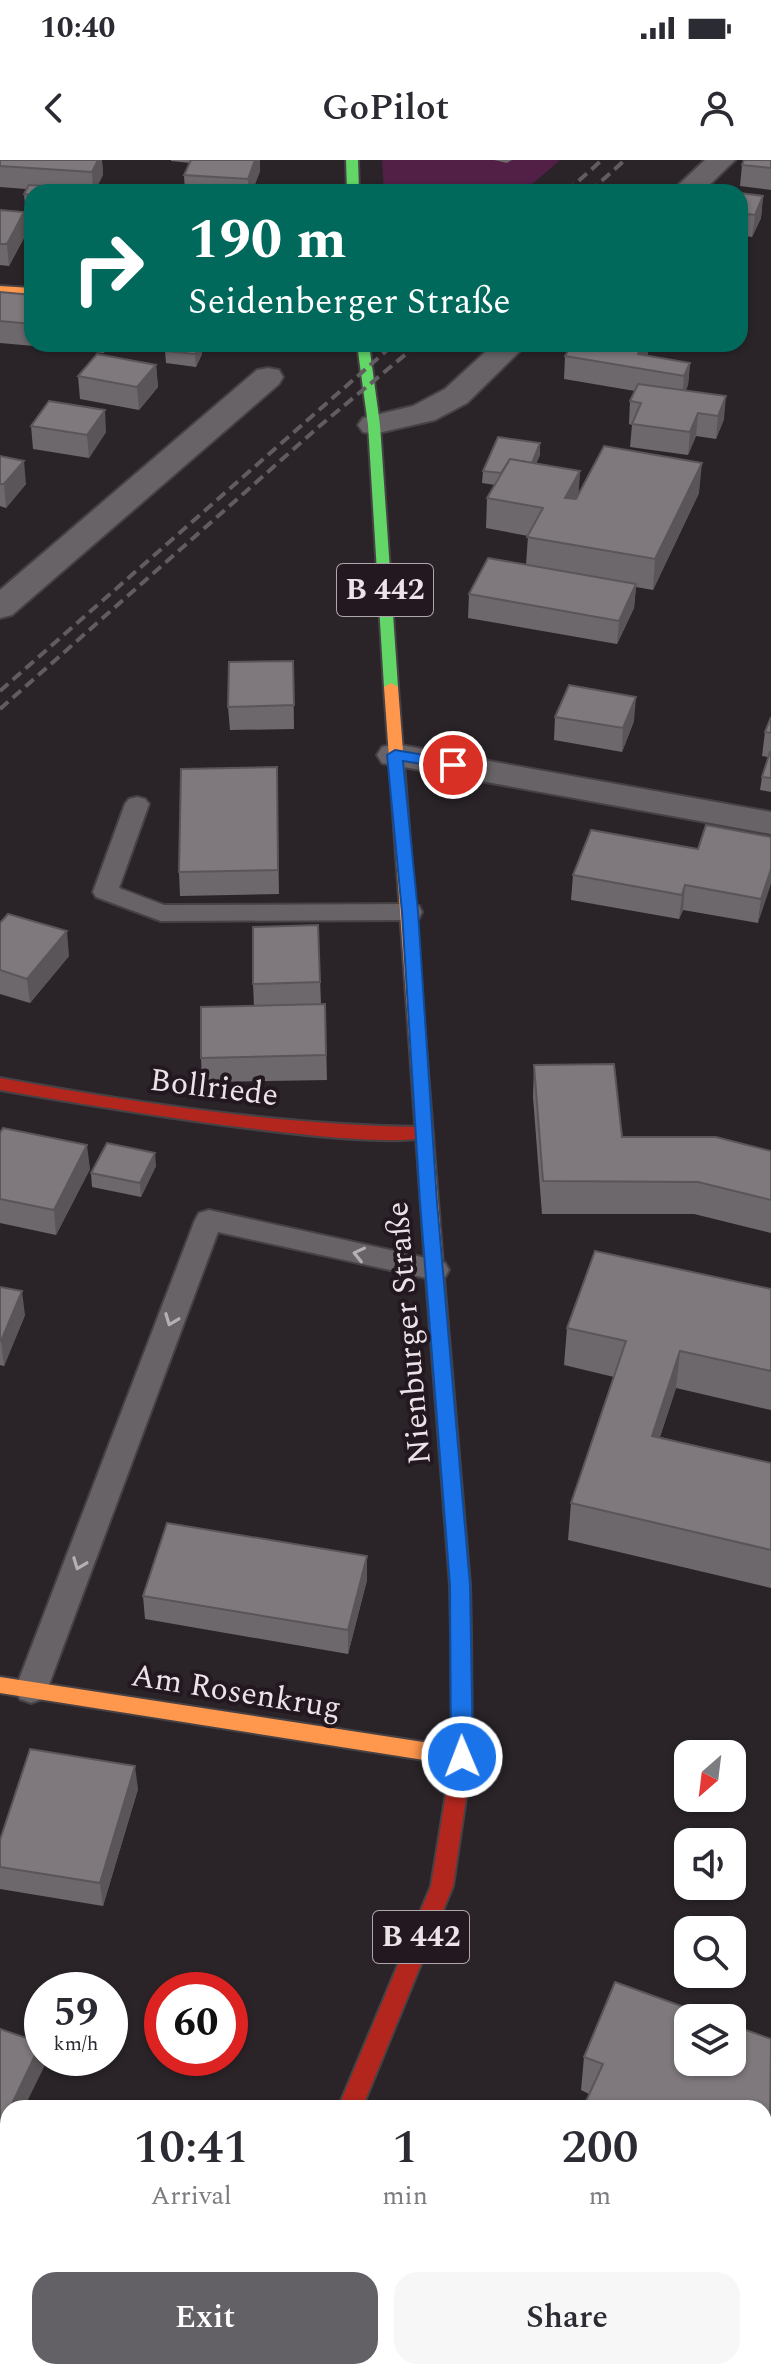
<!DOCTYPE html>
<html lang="en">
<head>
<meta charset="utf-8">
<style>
	body { margin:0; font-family:Spectral,serif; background:#f7f7f7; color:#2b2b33; height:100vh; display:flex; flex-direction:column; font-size:30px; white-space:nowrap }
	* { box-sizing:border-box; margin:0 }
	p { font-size:26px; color:#7c7c81 }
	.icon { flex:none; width:44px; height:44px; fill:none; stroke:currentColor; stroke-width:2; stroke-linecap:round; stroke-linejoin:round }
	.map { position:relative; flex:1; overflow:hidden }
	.drawer { position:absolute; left:0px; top:1940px; width:772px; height:280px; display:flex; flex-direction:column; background:#fff; border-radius:24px 24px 0 0; box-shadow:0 2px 6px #0004 }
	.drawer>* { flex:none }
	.guide { position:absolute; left:24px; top:24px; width:724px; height:168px; border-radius:24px; box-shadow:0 2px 6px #0004; background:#00695c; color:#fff; overflow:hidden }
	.needle { width:52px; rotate:208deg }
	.fabs { position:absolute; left:674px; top:1580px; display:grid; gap:16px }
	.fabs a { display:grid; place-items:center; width:72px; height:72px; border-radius:16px; background:#fff; box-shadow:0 2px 6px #0004; font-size:40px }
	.speed { position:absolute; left:24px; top:1812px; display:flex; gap:16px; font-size:40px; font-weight:700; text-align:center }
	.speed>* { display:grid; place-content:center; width:104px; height:104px; border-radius:50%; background:#fff; box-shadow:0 2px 6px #0004; line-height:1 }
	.speed small { font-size:20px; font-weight:400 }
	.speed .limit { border:12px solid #d22; background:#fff; color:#111 }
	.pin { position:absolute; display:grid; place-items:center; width:68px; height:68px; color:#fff; margin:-34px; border:4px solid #fff; border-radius:50%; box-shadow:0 2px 8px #0007 }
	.me { position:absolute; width:88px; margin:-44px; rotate:359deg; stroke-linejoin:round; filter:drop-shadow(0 0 6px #0008) }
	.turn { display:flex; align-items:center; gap:28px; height:168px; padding:0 32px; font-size:36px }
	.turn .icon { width:104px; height:104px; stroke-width:2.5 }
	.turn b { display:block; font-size:56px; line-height:68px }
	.eta { display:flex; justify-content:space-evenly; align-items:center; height:136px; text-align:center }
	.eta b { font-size:48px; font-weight:600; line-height:56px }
	.button { display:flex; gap:16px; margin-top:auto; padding:16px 32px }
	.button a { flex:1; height:92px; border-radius:24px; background:#636066; color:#fff; font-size:32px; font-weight:600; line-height:92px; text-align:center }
	.button a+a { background:#f7f7f7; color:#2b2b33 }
	.status { display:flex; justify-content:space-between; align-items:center; height:56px; padding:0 40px; background:#fff; direction:ltr }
	.status svg { height:22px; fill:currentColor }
	header { display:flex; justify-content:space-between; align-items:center; height:104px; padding:0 32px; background:#fff; font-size:36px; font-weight:600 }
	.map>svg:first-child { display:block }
</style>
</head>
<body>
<div class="status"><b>10:40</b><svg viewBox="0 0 49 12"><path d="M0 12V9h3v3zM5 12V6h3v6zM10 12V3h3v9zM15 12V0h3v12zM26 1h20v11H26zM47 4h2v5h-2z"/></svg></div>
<header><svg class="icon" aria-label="back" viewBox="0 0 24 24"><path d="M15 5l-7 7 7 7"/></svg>GoPilot<svg class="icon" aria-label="person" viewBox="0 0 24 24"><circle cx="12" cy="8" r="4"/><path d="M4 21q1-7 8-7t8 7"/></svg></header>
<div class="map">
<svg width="771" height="2220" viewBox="0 0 771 2220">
	<rect width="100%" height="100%" fill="#2a2429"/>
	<polygon fill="#521f47" points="382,0 560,0 523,32 384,32"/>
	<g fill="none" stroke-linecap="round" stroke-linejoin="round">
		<g stroke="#464145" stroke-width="4">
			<g id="lane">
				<polygon points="137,637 145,639 149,644 119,728 164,745 410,744 419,746 422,752 419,758 410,760 161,761 96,737 93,732 125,644 129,639"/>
				<polygon points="209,1050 435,1100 445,1103 449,1110 445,1117 435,1120 218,1072 47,1530 42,1539 31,1543 20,1539 15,1530 195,1060 199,1053"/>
			</g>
		</g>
		<g stroke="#464145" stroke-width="4">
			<g id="street">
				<polygon points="705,0 735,0 702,32 671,32"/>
				<polygon points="494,184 527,184 467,243 435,260 374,274 363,272 358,265 363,258 413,246 445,229"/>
				<polygon points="268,208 279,210 283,217 279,224 12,455 0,458 0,430 257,210"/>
				<polygon points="395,584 771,652 771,674 382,603 377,595 382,587"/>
			</g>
		</g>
		<g stroke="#464145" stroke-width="4">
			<g id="fast">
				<polygon points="346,0 358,0 359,32 347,32"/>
				<polygon points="357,184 369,184 380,265 398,527 391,531 384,527 368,265"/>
				<polygon points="436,1123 445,1130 470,1425 471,1472 468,1478 461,1480 454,1478 451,1472 450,1425 427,1130"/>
			</g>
		</g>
		<g stroke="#464145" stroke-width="4">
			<g id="slow">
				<polygon points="0,126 32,128 32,136 0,134"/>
				<polygon points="391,523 398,527 445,1130 436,1137 427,1130 384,527"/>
				<polygon points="0,1517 462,1588 469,1591 472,1597 469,1603 462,1606 0,1533"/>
				<polygon points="218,2212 243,2212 240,2220 215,2220"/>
			</g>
		</g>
		<g stroke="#464145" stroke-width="4">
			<g id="jam">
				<path d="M 0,918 C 141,944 281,965 424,967 L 433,973 C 409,1001 53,939 0,930 Z"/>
				<polygon points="461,1464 468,1466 471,1472 472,1597 453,1726 362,1948 338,1948 431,1726 452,1597 451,1472 454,1466"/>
			</g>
		</g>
		<use href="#lane" fill="#676366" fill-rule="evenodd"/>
		<use href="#street" fill="#676366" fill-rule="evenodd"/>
		<use href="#fast" fill="#63d668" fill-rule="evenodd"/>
		<use href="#slow" fill="#ff974d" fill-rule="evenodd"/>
		<use href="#jam" fill="#b3261e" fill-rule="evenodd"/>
		<g stroke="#615c60" stroke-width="4" stroke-dasharray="11 6" stroke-linecap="butt">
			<polyline points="566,32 602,0"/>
			<polyline points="589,32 625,0"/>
			<polyline points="0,531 394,184"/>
			<polyline points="0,549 322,264 418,184"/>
		</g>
	</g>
	<g fill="#6d686c">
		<polygon points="0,0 102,0 103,15 95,30 105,30 105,32 32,32 32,47 25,46 24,34 26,29 0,27"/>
		<polygon points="171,0 260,0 260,11 252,32 185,32 184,15 190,3 171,1"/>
		<polygon points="494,0 512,0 507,3"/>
		<polygon points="771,0 771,30 740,26 742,5"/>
		<polygon points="740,33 763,36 761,58 752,77 740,75"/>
		<polygon points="0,50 24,52 26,74 9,106 0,105"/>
		<polygon points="0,132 32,135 32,184 47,184 45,187 0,183"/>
		<polygon points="73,184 107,184 104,193 73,190"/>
		<polygon points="169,184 208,184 208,185 202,185 202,194 196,207 166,203 165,191"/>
		<polygon points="572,184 648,184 647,196 690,203 688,225 686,230 724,259 716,279 696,276 688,295 630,287 632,265 629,264 630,241 635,231 564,219 565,196"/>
		<polygon points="156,205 158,227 139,250 80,239 78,216"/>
		<polygon points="31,266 106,272 89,298 33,289"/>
		<polygon points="540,295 536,303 580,311 578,335 699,333 653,430 636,427 634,448 617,484 468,458 469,434 526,405 528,376 486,368 487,338 495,325 482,323 483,311"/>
		<polygon points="0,296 26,324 6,348 0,346"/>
		<polygon points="293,501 294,569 230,570 228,547"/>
		<polygon points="555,557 634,561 622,592 554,580"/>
		<polygon points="771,557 771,632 760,630 762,617 768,597 762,596 765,572"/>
		<polygon points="277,607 279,734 180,736 179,712"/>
		<polygon points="771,677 758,763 683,750 679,759 571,740 573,715 698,689"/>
		<polygon points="0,763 69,796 30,843 0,834"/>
		<polygon points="318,765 321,844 325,844 327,920 202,922 201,898 254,846 253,824"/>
		<polygon points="534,905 622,977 771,991 771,1073 694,1054 542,1054 533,937"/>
		<polygon points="0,973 90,1009 56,1075 0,1063"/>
		<polygon points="156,1006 141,1037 92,1027 91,1013"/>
		<polygon points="0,1127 25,1155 4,1206 0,1205"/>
		<polygon points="771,1129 771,1250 676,1228 660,1277 771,1303 771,1428 568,1380 571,1343 614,1217 564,1205 567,1168"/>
		<polygon points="367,1396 367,1420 348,1494 145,1459 143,1436"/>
		<polygon points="138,1629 103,1746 0,1729 0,1680"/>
		<polygon points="771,1879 771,1979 764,1999 764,1948 589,1934 581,1930 584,1897"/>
	</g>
	<g fill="#595558">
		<polygon points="98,0 102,0 103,15 94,32 93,32 92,12"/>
		<polygon points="255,0 260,0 260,11 252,32 248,32 248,19"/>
		<polygon points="763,36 761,58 752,77 755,55"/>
		<polygon points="24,52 26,74 9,106 7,84"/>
		<polygon points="200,184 202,184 202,194 196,207 195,194"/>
		<polygon points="643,184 648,184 648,195 638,194"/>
		<polygon points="690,203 688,225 682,238 684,216"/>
		<polygon points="156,205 158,227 139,250 137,227"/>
		<polygon points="726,236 724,259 716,279 718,256"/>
		<polygon points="105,250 106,272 89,298 87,275"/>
		<polygon points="698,253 696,276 688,295 690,272"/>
		<polygon points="540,283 540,295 525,329 526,317"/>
		<polygon points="24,301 26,324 6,348 4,324"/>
		<polygon points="702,303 699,333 653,430 655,399"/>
		<polygon points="580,311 578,342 565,338"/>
		<polygon points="636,424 634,448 617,484 619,461"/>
		<polygon points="636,537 634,561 622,592 623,568"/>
		<polygon points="771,709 771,724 758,763 761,739"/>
		<polygon points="685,725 683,750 679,759 682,735"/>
		<polygon points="67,771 69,796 30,843 27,819"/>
		<polygon points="87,985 90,1009 56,1075 54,1050"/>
		<polygon points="155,993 156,1006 141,1037 140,1023"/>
		<polygon points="22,1131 25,1155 4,1206 1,1181"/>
		<polygon points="680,1191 676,1228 648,1313 652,1276"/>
		<polygon points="367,1396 367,1420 348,1494 348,1470"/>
		<polygon points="135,1606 138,1629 103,1746 100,1723"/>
		<polygon points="41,1883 42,1898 43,1898 45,1905 24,1948 10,1948"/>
		<polygon points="8,1951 8,1982 0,1999 0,1968"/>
		<polygon points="771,1965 771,1979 764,1999"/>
		<polygon points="666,2212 672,2212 669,2220 663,2220"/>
	</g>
	<g fill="#7f797e" stroke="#595558" stroke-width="2">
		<polygon points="0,0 98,0 92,12 0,6"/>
		<polygon points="191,0 255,0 248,19 184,15"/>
		<polygon points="744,0 771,0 771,8 742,5"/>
		<polygon points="29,25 105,30 104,32 32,32 32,35 24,34"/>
		<polygon points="712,29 735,32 710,32"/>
		<polygon points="740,33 763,36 755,55 740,53"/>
		<polygon points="0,50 24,52 7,84 0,84"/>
		<polygon points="0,132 32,135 32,164 0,161"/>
		<polygon points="169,184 200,184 195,194 165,191"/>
		<polygon points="572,184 643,184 638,194 690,203 684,216 565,196"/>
		<polygon points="97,194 156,205 137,227 78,216"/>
		<polygon points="638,224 726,236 718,256 698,253 690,272 632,264 641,243 630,241"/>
		<polygon points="49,241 105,250 87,275 31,266"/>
		<polygon points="498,277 540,283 532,303 510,299 501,313 483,311"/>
		<polygon points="604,286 702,303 655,399 527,377 543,348 487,338 510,299 580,311 565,338 576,339"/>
		<polygon points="0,296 24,301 4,324 0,324"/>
		<polygon points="488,398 636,424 619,461 469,434"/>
		<polygon points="293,501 294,545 228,547 229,502"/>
		<polygon points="569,525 636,537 623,568 555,557"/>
		<polygon points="771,557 771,573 765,572"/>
		<polygon points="770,592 771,592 771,618 762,617"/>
		<polygon points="277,607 278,710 179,712 181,609"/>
		<polygon points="706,665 771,677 771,709 761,739 685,725 682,735 573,715 591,670 698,689"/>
		<polygon points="8,754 67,771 27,819 0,810 0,763"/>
		<polygon points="318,765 320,822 253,824 253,767"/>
		<polygon points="325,844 326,895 201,898 201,847"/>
		<polygon points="614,904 622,977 716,977 771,991 771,1040 698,1022 543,1021 534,905"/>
		<polygon points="3,968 87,985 54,1050 0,1039 0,973"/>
		<polygon points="107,983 155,993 140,1023 91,1013"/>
		<polygon points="595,1091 771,1129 771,1211 680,1191 652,1276 771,1303 771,1390 571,1343 626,1181 567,1168"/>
		<polygon points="0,1127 22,1131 1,1181 0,1181"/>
		<polygon points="167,1363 367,1396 348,1470 143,1436"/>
		<polygon points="30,1589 135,1606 100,1723 0,1707 0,1680"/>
		<polygon points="615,1822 714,1858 688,1858 688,1902 732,1902 732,1865 771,1879 770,1966 764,1964 764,1948 583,1948 603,1904 584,1897"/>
		<polygon points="0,1869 41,1883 10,1948 8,1948 8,1951 0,1968"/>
		<polygon points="525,2212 666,2212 663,2220 522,2220"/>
	</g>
	<defs><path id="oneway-chevron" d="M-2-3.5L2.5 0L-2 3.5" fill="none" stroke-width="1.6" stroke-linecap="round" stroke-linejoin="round" transform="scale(2)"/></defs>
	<g stroke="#b6b0b4">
		<use href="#oneway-chevron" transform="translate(359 1094) rotate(-167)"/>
		<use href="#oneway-chevron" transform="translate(171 1160) rotate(111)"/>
		<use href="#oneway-chevron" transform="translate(79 1404) rotate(111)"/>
	</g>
	<polygon fill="#1a73e8" stroke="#114b97" stroke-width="2" points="395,590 453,600 461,605 453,609 403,601 418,752 437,1042 470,1425 473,1597 469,1604 462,1606 455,1604 451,1597 450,1425 420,1042 402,752 387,595"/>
	<g text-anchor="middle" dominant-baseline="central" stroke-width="8" stroke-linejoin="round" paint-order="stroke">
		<g fill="#231820" stroke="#afa6ac" stroke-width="2">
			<rect x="337" y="404" width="96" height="52" rx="6"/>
			<rect x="373" y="1751" width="96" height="52" rx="6"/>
		</g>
		<g font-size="30" font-weight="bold" fill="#ebe3e8">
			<text x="385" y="430">B 442</text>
			<text x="421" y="1777">B 442</text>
		</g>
		<g font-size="32" fill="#ebe3e8" stroke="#231820">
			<text transform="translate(214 928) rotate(7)">Bollriede</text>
			<text transform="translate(409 1173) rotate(-95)">Nienburger Straße</text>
			<text transform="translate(236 1532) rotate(9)">Am Rosenkrug</text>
		</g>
	</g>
</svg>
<div class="fabs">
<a><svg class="needle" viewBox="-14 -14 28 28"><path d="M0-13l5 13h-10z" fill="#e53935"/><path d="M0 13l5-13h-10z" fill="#7c7c81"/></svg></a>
<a><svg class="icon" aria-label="sound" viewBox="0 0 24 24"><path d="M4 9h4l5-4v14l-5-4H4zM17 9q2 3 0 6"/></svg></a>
<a><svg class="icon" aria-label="search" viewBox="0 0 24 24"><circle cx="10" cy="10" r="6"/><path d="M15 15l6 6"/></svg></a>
<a><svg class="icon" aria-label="layers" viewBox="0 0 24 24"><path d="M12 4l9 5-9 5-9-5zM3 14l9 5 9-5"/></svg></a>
</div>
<div class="speed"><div>59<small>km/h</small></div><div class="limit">60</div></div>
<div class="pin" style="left:453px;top:605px;background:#d93025"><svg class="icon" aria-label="arrive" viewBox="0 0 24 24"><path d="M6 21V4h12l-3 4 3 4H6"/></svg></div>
<svg class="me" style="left:462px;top:1597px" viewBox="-20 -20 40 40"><circle r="17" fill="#1a73e8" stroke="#fff" stroke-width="3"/><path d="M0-11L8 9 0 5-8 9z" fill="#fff"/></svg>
<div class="guide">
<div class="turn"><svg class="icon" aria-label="right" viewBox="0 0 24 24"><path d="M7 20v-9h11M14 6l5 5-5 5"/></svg><div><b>190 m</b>Seidenberger Straße</div></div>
</div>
<section class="drawer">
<div class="eta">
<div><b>10:41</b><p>Arrival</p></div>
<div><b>1</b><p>min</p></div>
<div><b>200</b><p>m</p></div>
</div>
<div class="button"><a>Exit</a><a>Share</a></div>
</section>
</div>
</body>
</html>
